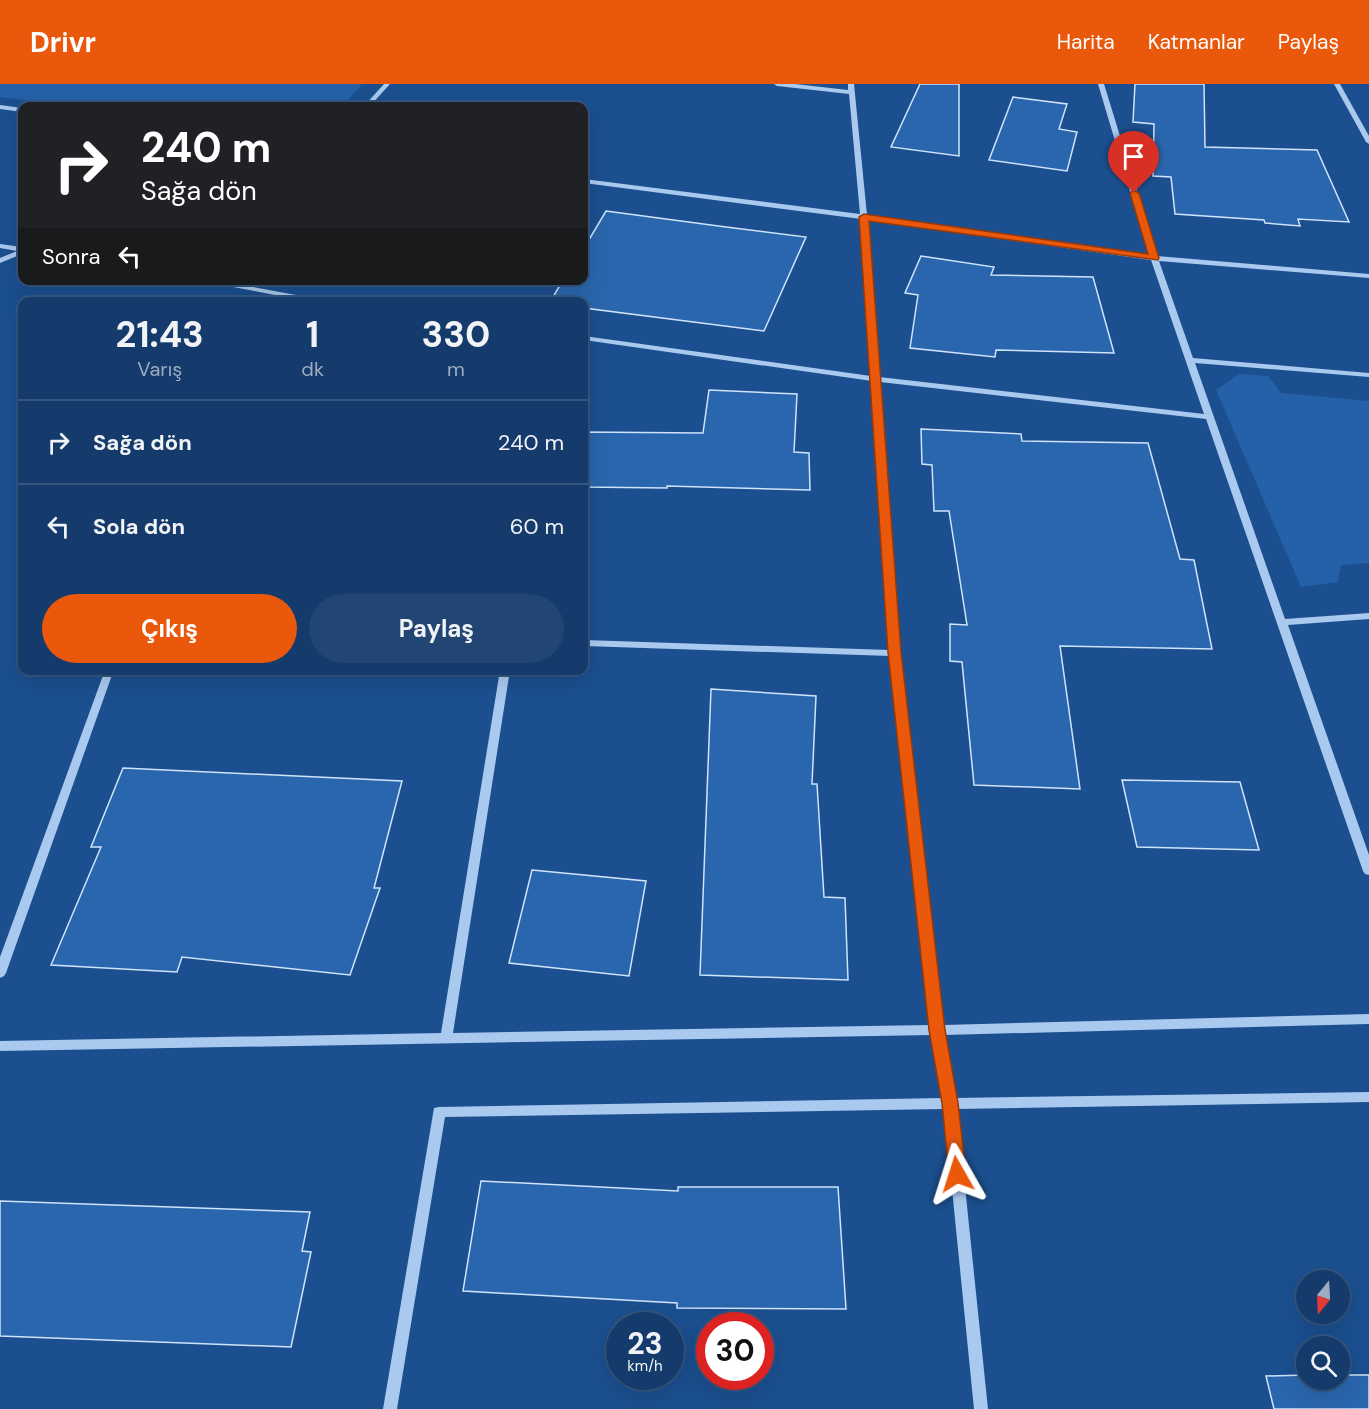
<!DOCTYPE html>
<html lang="tr">
<head>
<meta charset="utf-8">
<style>
	body { margin:0; font-family:"DM Sans",sans-serif; background:#214673; color:#f1f3f6; height:100vh; display:flex; flex-direction:column; font-size:22px; white-space:nowrap }
	* { box-sizing:border-box; margin:0 }
	p { font-size:20px; color:#9dadc1 }
	.icon { flex:none; width:33px; height:33px; fill:none; stroke:currentColor; stroke-width:2; stroke-linecap:round; stroke-linejoin:round }
	.map { position:relative; flex:1; overflow:hidden }
	.details { position:absolute; left:18px; top:213px; width:570px; height:378px; display:flex; flex-direction:column; background:#143b6b; border-radius:12px; box-shadow:0 6px 24px #0002,0 0 0 2px #33557e }
	.details>* { flex:none }
	.top-card { position:absolute; left:18px; top:18px; width:570px; height:183px; border-radius:12px; box-shadow:0 6px 24px #0002,0 0 0 2px #33557e; background:#202124; color:#fff; overflow:hidden }
	.needle { width:39px; rotate:198deg }
	.tools { position:absolute; left:1296px; top:1186px; display:grid; gap:12px }
	.tools a { display:grid; place-items:center; width:54px; height:54px; border-radius:50%; background:#143b6b; box-shadow:0 6px 24px #0002,0 0 0 2px #33557e; font-size:30px }
	.speed { position:absolute; left:606px; top:1228px; display:flex; gap:12px; font-size:30px; font-weight:700; text-align:center }
	.speed>* { display:grid; place-content:center; width:78px; height:78px; border-radius:50%; background:#143b6b; box-shadow:0 6px 24px #0002,0 0 0 2px #33557e; line-height:1 }
	.speed small { font-size:15px; font-weight:400 }
	.speed .limit { border:9px solid #d22; background:#fff; color:#111 }
	.pin { position:absolute; display:grid; place-items:center; width:51px; height:51px; color:#fff; margin:-62px -26px; border-radius:50% 50% 50% 0; rotate:-45deg; box-shadow:0 0 6px #0007 }
	.pin .icon { rotate:45deg }
	.me { position:absolute; width:66px; margin:-33px; rotate:354deg; stroke-linejoin:round; filter:drop-shadow(0 0 4px #0008) }
	.turn { display:flex; align-items:center; gap:21px; height:126px; padding:0 24px; font-size:27px }
	.turn .icon { width:78px; height:78px; stroke-width:2.5 }
	.turn b { display:block; font-size:42px; line-height:51px }
	.then { display:flex; align-items:center; height:57px; padding:0 24px; background:#0003; gap:12px; font-size:22px }
	.eta { display:flex; justify-content:space-evenly; align-items:center; height:102px; text-align:center }
	.eta b { font-size:36px; font-weight:700; line-height:42px }
	.primary-button { display:flex; gap:12px; margin-top:auto; padding:12px 24px }
	.primary-button a { flex:1; height:69px; border-radius:36px; background:#ea580c; color:#fff; font-size:24px; font-weight:700; line-height:69px; text-align:center }
	.primary-button a+a { background:#214673; color:#f1f3f6 }
	ul { padding:0; list-style:none }
	li { display:flex; align-items:center; gap:18px; height:84px; padding:0 24px; border-top:2px solid #33557e }
	li div { flex:1 }
	li b { display:block; font-size:22px }
	li em { font-style:normal }
	header { display:flex; align-items:center; gap:36px; box-sizing:border-box; height:84px; padding:0 30px; background:#ea580c; color:#fff }
	header strong { font-size:28px }
	nav { display:flex; gap:33px; margin-inline-start:auto; font-size:21px }
	.map>svg:first-child { display:block }
</style>
</head>
<body>
<header>
<strong>Drivr</strong>
<nav><a>Harita</a><a>Katmanlar</a><a>Paylaş</a></nav>
</header>
<div class="map">
<svg width="1369" height="1325" viewBox="0 0 1369 1325">
	<rect width="100%" height="100%" fill="#1b4f8f"/>
	<g fill="#2461a8">
		<polygon points="0,0 362,0 343,22 74,22 0,13"/>
		<polygon points="1239,290 1268,292 1281,309 1369,317 1369,479 1341,481 1338,498 1301,503 1216,306"/>
	</g>
	<g fill="#2a66ad" stroke="#cfe3fa" stroke-width="1.5">
		<polygon points="920,0 959,0 959,72 891,63"/>
		<polygon points="1135,0 1204,0 1205,63 1317,66 1349,138 1298,135 1300,142 1265,139 1264,136 1175,130 1171,93 1153,92 1154,40 1133,38"/>
		<polygon points="1013,13 1067,20 1059,45 1077,48 1067,87 989,76"/>
		<polygon points="606,127 726,143 806,153 764,247 584,224 584,218 550,218 563,196 584,196 584,164"/>
		<polygon points="921,172 994,183 991,191 1093,193 1114,269 996,266 995,273 910,264 918,211 905,209"/>
		<polygon points="709,306 797,310 794,368 809,369 810,406 667,402 667,404 584,403 584,348 703,349"/>
		<polygon points="921,345 1021,350 1022,357 1148,359 1180,475 1194,476 1212,565 1060,562 1080,705 974,701 962,578 950,577 950,540 967,541 949,427 934,427 932,381 922,380"/>
		<polygon points="711,605 816,612 812,700 817,700 824,813 845,814 848,896 700,891"/>
		<polygon points="123,684 402,697 374,804 380,804 350,891 182,873 177,888 51,881 101,763 91,763"/>
		<polygon points="1122,696 1240,698 1259,766 1137,763"/>
		<polygon points="532,786 646,797 629,892 509,879"/>
		<polygon points="481,1097 678,1107 678,1103 838,1103 846,1225 677,1224 677,1219 463,1207"/>
		<polygon points="0,1117 310,1128 302,1167 311,1168 291,1263 0,1252"/>
		<polygon points="1306,1291 1306,1296 1340,1296 1340,1291 1369,1291 1369,1325 1274,1325 1266,1292"/>
	</g>
	<g fill="none" stroke-linecap="round" stroke-linejoin="round">
		<g fill="#a9c9ee" fill-rule="evenodd">
			<polygon points="384,0 390,0 370,22 364,22"/>
			<path d="M 774,0 L 795,0 L 848,6 L 848,0 L 854,0 L 867,131 L 1149,171 L 1098,0 L 1104,0 L 1157,172 L 1369,190 L 1369,194 L 1159,177 L 1193,274 L 1369,289 L 1369,293 L 1195,279 L 1285,535 L 1369,529 L 1369,535 L 1288,541 L 1369,771 L 1369,791 L 1365,790 L 1363,787 L 1206,335 L 880,298 L 900,569 L 943,941 L 1369,930 L 1369,940 L 944,951 L 955,1014 L 1369,1008 L 1369,1018 L 957,1025 L 988,1325 L 974,1325 L 944,1025 L 445,1033 L 397,1325 L 383,1325 L 434,1024 L 439,1023 L 943,1014 L 932,951 L 0,967 L 0,957 L 441,949 L 500,586 L 510,586 L 453,949 L 930,941 L 890,572 L 584,562 L 584,556 L 890,566 L 872,297 L 584,256 L 584,252 L 871,292 L 861,135 L 584,99 L 584,95 L 860,130 L 849,10 L 777,2 ZM 868,136 L 1151,176 L 1204,330 L 879,293 Z"/>
			<polygon points="1334,0 1340,0 1369,52 1369,60 1366,58"/>
			<polygon points="0,21 22,24 22,28 0,25"/>
			<polygon points="0,160 22,163 22,170 0,179 0,174 17,167 0,164"/>
			<polygon points="195,196 215,196 334,218 313,218"/>
			<polygon points="105,586 117,586 112,591 6,889 4,892 0,894 0,873"/>
		</g>
	</g>
	<polygon fill="#ea580c" stroke="#983908" stroke-width="1.5" points="1134,106 1139,109 1159,174 1158,176 869,137 901,568 945,946 958,1019 966,1090 963,1095 957,1097 951,1095 949,1090 942,1019 929,946 888,568 859,133 864,130 1148,170 1130,109"/>
</svg>
<div class="tools">
<a><svg class="needle" viewBox="-14 -14 28 28"><path d="M0-13l5 13h-10z" fill="#e53935"/><path d="M0 13l5-13h-10z" fill="#9dadc1"/></svg></a>
<a><svg class="icon" aria-label="search" viewBox="0 0 24 24"><circle cx="10" cy="10" r="6"/><path d="M15 15l6 6"/></svg></a>
</div>
<div class="speed"><div>23<small>km/h</small></div><div class="limit">30</div></div>
<div class="pin" style="left:1134px;top:109px;background:#d93025"><svg class="icon" aria-label="arrive" viewBox="0 0 24 24"><path d="M6 21V4h12l-3 4 3 4H6"/></svg></div>
<svg class="me" style="left:957px;top:1090px" viewBox="-20 -20 40 40"><path d="M0-17L14 15 0 8-14 15z" fill="#ea580c" stroke="#fff" stroke-width="4"/></svg>
<div class="top-card">
<div class="turn"><svg class="icon" aria-label="right" viewBox="0 0 24 24"><path d="M7 20v-9h11M14 6l5 5-5 5"/></svg><div><b>240 m</b>Sağa dön</div></div>
<div class="then">Sonra<svg class="icon" aria-label="left" viewBox="0 0 24 24"><path d="M17 20v-9H6M10 6l-5 5 5 5"/></svg></div>
</div>
<section class="details">
<div class="eta">
<div><b>21:43</b><p>Varış</p></div>
<div><b>1</b><p>dk</p></div>
<div><b>330</b><p>m</p></div>
</div>
<ul>
<li><svg class="icon" aria-label="right" viewBox="0 0 24 24"><path d="M7 20v-9h11M14 6l5 5-5 5"/></svg><div><b>Sağa dön</b></div><em>240 m</em></li>
<li><svg class="icon" aria-label="left" viewBox="0 0 24 24"><path d="M17 20v-9H6M10 6l-5 5 5 5"/></svg><div><b>Sola dön</b></div><em>60 m</em></li>
</ul>
<div class="primary-button"><a>Çıkış</a><a>Paylaş</a></div>
</section>
</div>
</body>
</html>
